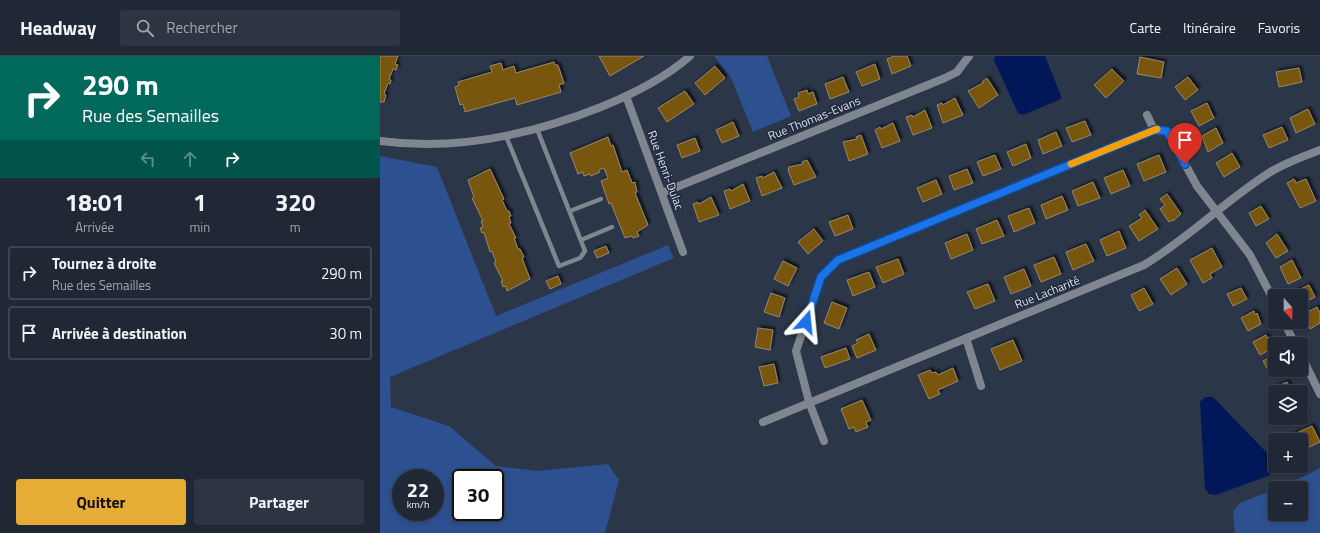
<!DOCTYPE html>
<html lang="fr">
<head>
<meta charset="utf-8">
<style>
	body { margin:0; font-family:"Titillium Web",sans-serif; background:#2d3442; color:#f1f3f6; height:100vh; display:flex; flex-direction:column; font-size:15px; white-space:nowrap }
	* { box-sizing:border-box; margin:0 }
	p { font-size:13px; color:#a2a6ad }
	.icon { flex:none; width:22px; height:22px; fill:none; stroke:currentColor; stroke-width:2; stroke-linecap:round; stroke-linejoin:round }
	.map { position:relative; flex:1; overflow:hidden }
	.details { display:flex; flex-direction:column; background:#202836; width:380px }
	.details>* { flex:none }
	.top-card { background:#00695c; color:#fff; overflow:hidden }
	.needle { width:26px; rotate:159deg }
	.controls { position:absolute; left:888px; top:233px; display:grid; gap:8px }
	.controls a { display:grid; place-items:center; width:40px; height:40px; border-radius:4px; background:#202836; box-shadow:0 2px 6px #0003,0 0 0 1px #3d4451; font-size:20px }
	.speed { position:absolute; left:12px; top:413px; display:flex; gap:8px; font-size:20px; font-weight:700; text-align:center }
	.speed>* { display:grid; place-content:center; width:52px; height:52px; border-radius:50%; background:#202836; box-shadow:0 2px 6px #0003,0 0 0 1px #3d4451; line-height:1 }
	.speed small { font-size:10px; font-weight:400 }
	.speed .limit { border:2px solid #111; border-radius:6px; background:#fff; color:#111 }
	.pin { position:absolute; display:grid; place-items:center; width:34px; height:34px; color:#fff; margin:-41px -17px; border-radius:50% 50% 50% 0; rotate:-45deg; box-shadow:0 0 4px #0007 }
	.pin .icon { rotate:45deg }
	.me { position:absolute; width:44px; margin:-22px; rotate:18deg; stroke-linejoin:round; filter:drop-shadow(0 0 3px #0008) }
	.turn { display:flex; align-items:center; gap:14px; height:84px; padding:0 16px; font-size:18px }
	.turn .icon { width:52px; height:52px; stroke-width:2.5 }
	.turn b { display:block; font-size:28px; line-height:34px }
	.lanes { display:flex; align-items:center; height:38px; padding:0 16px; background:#0003; justify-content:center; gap:20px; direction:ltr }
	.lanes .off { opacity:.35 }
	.eta { display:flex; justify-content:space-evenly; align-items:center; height:68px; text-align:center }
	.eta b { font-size:24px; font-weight:700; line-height:28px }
	.primary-button { display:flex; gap:8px; margin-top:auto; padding:8px 16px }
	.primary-button a { flex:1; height:46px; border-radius:4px; background:#e6ac36; color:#111; font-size:16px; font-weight:700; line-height:46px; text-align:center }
	.primary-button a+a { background:#2d3442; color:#f1f3f6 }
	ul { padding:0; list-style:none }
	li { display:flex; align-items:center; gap:12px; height:54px; margin:0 8px 6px; padding:0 8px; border:2px solid #3d4451; border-radius:4px }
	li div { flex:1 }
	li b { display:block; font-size:15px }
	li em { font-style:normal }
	header { display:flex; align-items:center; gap:24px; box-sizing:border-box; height:56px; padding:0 20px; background:#202836; border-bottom:1px solid #3d4451 }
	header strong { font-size:19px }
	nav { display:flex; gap:22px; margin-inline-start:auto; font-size:14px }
	.search { width:280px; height:36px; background:#2d3442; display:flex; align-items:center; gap:10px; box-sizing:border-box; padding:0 14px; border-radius:4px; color:#a2a6ad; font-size:15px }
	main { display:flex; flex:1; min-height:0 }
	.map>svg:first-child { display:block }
</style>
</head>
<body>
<header>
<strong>Headway</strong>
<div class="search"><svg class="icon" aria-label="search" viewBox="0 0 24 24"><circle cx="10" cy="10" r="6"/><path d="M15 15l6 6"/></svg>Rechercher</div>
<nav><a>Carte</a><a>Itinéraire</a><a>Favoris</a></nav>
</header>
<main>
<section class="details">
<div class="top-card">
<div class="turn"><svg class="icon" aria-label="right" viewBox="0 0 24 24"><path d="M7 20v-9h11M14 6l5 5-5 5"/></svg><div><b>290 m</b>Rue des Semailles</div></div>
<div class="lanes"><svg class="icon off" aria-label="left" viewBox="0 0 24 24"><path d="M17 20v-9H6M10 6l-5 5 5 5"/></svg><svg class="icon off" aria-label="ahead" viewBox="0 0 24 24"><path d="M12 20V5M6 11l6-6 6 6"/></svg><svg class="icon" aria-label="right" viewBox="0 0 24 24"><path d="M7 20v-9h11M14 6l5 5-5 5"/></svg></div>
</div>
<div class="eta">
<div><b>18:01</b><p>Arrivée</p></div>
<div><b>1</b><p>min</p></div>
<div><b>320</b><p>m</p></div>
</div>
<ul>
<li><svg class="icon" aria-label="right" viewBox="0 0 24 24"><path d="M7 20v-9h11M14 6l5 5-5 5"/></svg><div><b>Tournez à droite</b><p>Rue des Semailles</p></div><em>290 m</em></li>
<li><svg class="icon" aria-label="arrive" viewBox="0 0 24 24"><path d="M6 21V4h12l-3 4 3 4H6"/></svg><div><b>Arrivée à destination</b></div><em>30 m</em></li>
</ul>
<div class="primary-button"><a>Quitter</a><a>Partager</a></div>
</section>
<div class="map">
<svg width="940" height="477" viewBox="0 0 940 477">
	<defs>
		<filter id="shadow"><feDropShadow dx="2.5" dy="-2.5" stdDeviation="1" flood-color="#0009"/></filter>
	</defs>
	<rect width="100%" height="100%" fill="#2b3648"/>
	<g fill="#2d5090" fill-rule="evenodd">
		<polygon points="334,0 387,0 411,60 373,76 351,22"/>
		<path d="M 0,100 L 57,111 L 116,260 L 288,189 L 294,202 L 10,321 L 11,351 L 69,370 L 116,410 L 157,415 L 228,408 L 239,424 L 225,477 L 0,477 ZM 21,422 L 55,422 L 55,456 L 21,456 ZM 81,422 L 115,422 L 115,456 L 81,456 Z"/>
		<polygon points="940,412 940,477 855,477 853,455 860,447 895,433 895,458 921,458 921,432 896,432 927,419"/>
	</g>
	<g fill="#001859">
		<polygon points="615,0 665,0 681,40 681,43 643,59 638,57 614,4"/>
		<path d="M 825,341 L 833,341 L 891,401 C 895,408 896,413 890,419 L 836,439 L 829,438 L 825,432 L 820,346 Z"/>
	</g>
	<g fill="#795707" stroke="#948770" filter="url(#shadow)">
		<polygon points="0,0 18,0 15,8 18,9 16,14 13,13 9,23 11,24 10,28 8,27 4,38 6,39 4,46 0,46"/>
		<polygon points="219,0 264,0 230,20"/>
		<polygon points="514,0 527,0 531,10 512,18 507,3"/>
		<polygon points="760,1 784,6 781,22 757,18"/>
		<polygon points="174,6 175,9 178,9 184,27 179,29 181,36 137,49 135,42 85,56 83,48 80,49 75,31 79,29 78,26 112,16 110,10 121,7 123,14 134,10 136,17"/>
		<polygon points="495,8 500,23 482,30 476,16"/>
		<polygon points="335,10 345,22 325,39 315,27"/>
		<polygon points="919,12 922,26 899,31 896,16"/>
		<polygon points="732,13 744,25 726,42 714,29"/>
		<polygon points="463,21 469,36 450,43 445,28"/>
		<polygon points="808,21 818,34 805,44 795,31"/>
		<polygon points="607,22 618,39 599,52 588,35 603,27 602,26"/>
		<polygon points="427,34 428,38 433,36 437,48 419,55 414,43 419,41 418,37"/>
		<polygon points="305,35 314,48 287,66 278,52"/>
		<polygon points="575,42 583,59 563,67 557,49 562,47 563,49"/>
		<polygon points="827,47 834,62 819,70 811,55"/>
		<polygon points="928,53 935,68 916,77 910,62"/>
		<polygon points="545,54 552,72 533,79 526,61 532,59 533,61"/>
		<polygon points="705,65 711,79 692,86 686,72"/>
		<polygon points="353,66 359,80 342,87 336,74"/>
		<polygon points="513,67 520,85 502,92 495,74 500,71 501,73"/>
		<polygon points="902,71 908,84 889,92 883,79"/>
		<polygon points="836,72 843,87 828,96 822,80"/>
		<polygon points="676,76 682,90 663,98 658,84"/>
		<polygon points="481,79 488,98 469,105 463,86 477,83 476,81"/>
		<polygon points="228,81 231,90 233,89 242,116 247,114 252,127 255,126 257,136 255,137 268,169 257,176 259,180 253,182 252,180 245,182 231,147 229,148 221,125 228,122 224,112 219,114 220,116 211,120 210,118 204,120 203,116 198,118 190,97"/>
		<polygon points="315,82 320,95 302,102 297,89"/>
		<polygon points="646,88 651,102 633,110 627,96"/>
		<polygon points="852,97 860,111 844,121 836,107"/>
		<polygon points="615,99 621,113 603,120 597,106"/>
		<polygon points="779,99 786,116 764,125 757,108"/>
		<polygon points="427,104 436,121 414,129 408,114 409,111 423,108 422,106"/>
		<polygon points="110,113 124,143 122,144 127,155 129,155 131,160 129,161 131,167 129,168 136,182 134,182 138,193 140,193 144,201 142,202 150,223 127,235 126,230 123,231 121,225 123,225 114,207 116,206 112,195 110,196 104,176 102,177 100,172 103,171 101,165 103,165 92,142 94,141 88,124"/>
		<polygon points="587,113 593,127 574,134 569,120"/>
		<polygon points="743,114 750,130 731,138 724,122"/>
		<polygon points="394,116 402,132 382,140 376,122 382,120 383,122"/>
		<polygon points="914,123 916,127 926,123 936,145 920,152 907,127"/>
		<polygon points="556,124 562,138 543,146 537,132"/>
		<polygon points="713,126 720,142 698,150 692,135"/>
		<polygon points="363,128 370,145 350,153 344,135 350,133 351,135"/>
		<polygon points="787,138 801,158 793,165 792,164 789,166 780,153 785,149 780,143"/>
		<polygon points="682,140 688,154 666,163 661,149"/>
		<polygon points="331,141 339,159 319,166 313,148 318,146 319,148"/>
		<polygon points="881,150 889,163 876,170 869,157"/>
		<polygon points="649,152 655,167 634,176 628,160"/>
		<polygon points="765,154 778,173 759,185 749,170 762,162 759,159"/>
		<polygon points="468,159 473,173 455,180 449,166"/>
		<polygon points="617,164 624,180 602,188 596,173"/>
		<polygon points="434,173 443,185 428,198 418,186"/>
		<polygon points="739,175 746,192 727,200 720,184"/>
		<polygon points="587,178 593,194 571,203 565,187"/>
		<polygon points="897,178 908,195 896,202 886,187"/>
		<polygon points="706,188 714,205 693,214 686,196"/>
		<polygon points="226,190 229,197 217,202 214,195"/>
		<polygon points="832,192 842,211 830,218 832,222 823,227 810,204"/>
		<polygon points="674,201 681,218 661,226 654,209"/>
		<polygon points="518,203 524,218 503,227 496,211"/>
		<polygon points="912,204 921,222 908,228 900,211"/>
		<polygon points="403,205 417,212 408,230 394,223"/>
		<polygon points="797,212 807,228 791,239 780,223"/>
		<polygon points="644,213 651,230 631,238 624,221"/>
		<polygon points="489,216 495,231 473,240 467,224"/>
		<polygon points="178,220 181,228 170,233 166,225"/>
		<polygon points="608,228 615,245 595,253 587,236"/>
		<polygon points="929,229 935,241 921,248 921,240 914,240 912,237"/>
		<polygon points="764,232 773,248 759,255 751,239"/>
		<polygon points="861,232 867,243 853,250 847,238"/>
		<polygon points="391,237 405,242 399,261 384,256"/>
		<polygon points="452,246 467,252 459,273 444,267"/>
		<polygon points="937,251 940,257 940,267 930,273 922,259"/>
		<polygon points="874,255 875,259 877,257 881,268 868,275 861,262"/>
		<polygon points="378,272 393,274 390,294 375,291"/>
		<polygon points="489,278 496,294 477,302 472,290 478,287 476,284"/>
		<polygon points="886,279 887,282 889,281 893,292 880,299 873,286"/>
		<polygon points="633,284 642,305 620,314 611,293"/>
		<polygon points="466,292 470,303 445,312 441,301"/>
		<polygon points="894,299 895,314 901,314 891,319 883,305"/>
		<polygon points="394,308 398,327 384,330 379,311"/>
		<polygon points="573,312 578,325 558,334 560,338 549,343 538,319 550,314 552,317 556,316 558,319"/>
		<polygon points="907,326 912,336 895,336 895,344 890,334"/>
		<polygon points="482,344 491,364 486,366 488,371 476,376 474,371 469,373 461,353"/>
		<polygon points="921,349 927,361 913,368 911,365 907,367 904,362 921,362"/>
		<polygon points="932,370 940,386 921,395 921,384 914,384 912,379"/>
	</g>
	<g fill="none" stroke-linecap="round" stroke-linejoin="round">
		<g stroke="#80868f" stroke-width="4.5">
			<polyline points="126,80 179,210 200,202 205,195 157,73"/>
			<polyline points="190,155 221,143"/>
			<polyline points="201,184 232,171"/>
		</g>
		<g stroke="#80868f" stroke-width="8">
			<polyline points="246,40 303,196"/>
			<polyline points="767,59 774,74"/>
			<path d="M 0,85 C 75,95 151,79 221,51 C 253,38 284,23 310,0"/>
			<polyline points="282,137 565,22 577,16 589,0"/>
			<polyline points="904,266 915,288"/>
			<polyline points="586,282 601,330"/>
			<polyline points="921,299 940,338"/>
			<path d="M 383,366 L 764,209 C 809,182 847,143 892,115 C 907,106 924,100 940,94"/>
			<polyline points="444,385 429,346 416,295 441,221 458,204 774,74 787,75 790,80 817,130 870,199 895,247"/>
		</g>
	</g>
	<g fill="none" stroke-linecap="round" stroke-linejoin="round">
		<g stroke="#114b97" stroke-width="10">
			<polyline id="route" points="426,266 441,221 458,204 774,74 787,75 805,108"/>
		</g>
		<use href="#route" stroke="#1a73e8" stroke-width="7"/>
		<polyline stroke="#f59e0b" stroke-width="7" points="691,108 777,73"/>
	</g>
	<g text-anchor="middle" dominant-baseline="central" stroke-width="3" stroke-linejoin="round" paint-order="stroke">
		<g font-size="12" fill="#d9e0ec" stroke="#212b3d">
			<text transform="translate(434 62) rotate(-22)">Rue Thomas-Evans</text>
			<text transform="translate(286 114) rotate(70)">Rue Henri-Dulac</text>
			<text transform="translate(667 236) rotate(-22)">Rue Lacharité</text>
		</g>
	</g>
</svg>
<div class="controls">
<a><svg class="needle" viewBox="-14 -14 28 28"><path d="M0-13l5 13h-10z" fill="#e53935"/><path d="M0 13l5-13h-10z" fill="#a2a6ad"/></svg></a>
<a><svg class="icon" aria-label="sound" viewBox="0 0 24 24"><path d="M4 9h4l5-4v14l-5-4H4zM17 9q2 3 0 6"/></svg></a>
<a><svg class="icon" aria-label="layers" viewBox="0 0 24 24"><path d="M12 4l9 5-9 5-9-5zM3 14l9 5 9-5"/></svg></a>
<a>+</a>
<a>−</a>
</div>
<div class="speed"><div>22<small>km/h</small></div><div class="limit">30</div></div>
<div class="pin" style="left:805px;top:108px;background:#d93025"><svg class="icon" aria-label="arrive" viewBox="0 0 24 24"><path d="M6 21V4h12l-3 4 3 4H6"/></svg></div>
<svg class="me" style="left:426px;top:266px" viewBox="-20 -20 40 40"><path d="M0-17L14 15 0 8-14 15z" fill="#1a73e8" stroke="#fff" stroke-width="4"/></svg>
</div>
</main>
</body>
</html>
